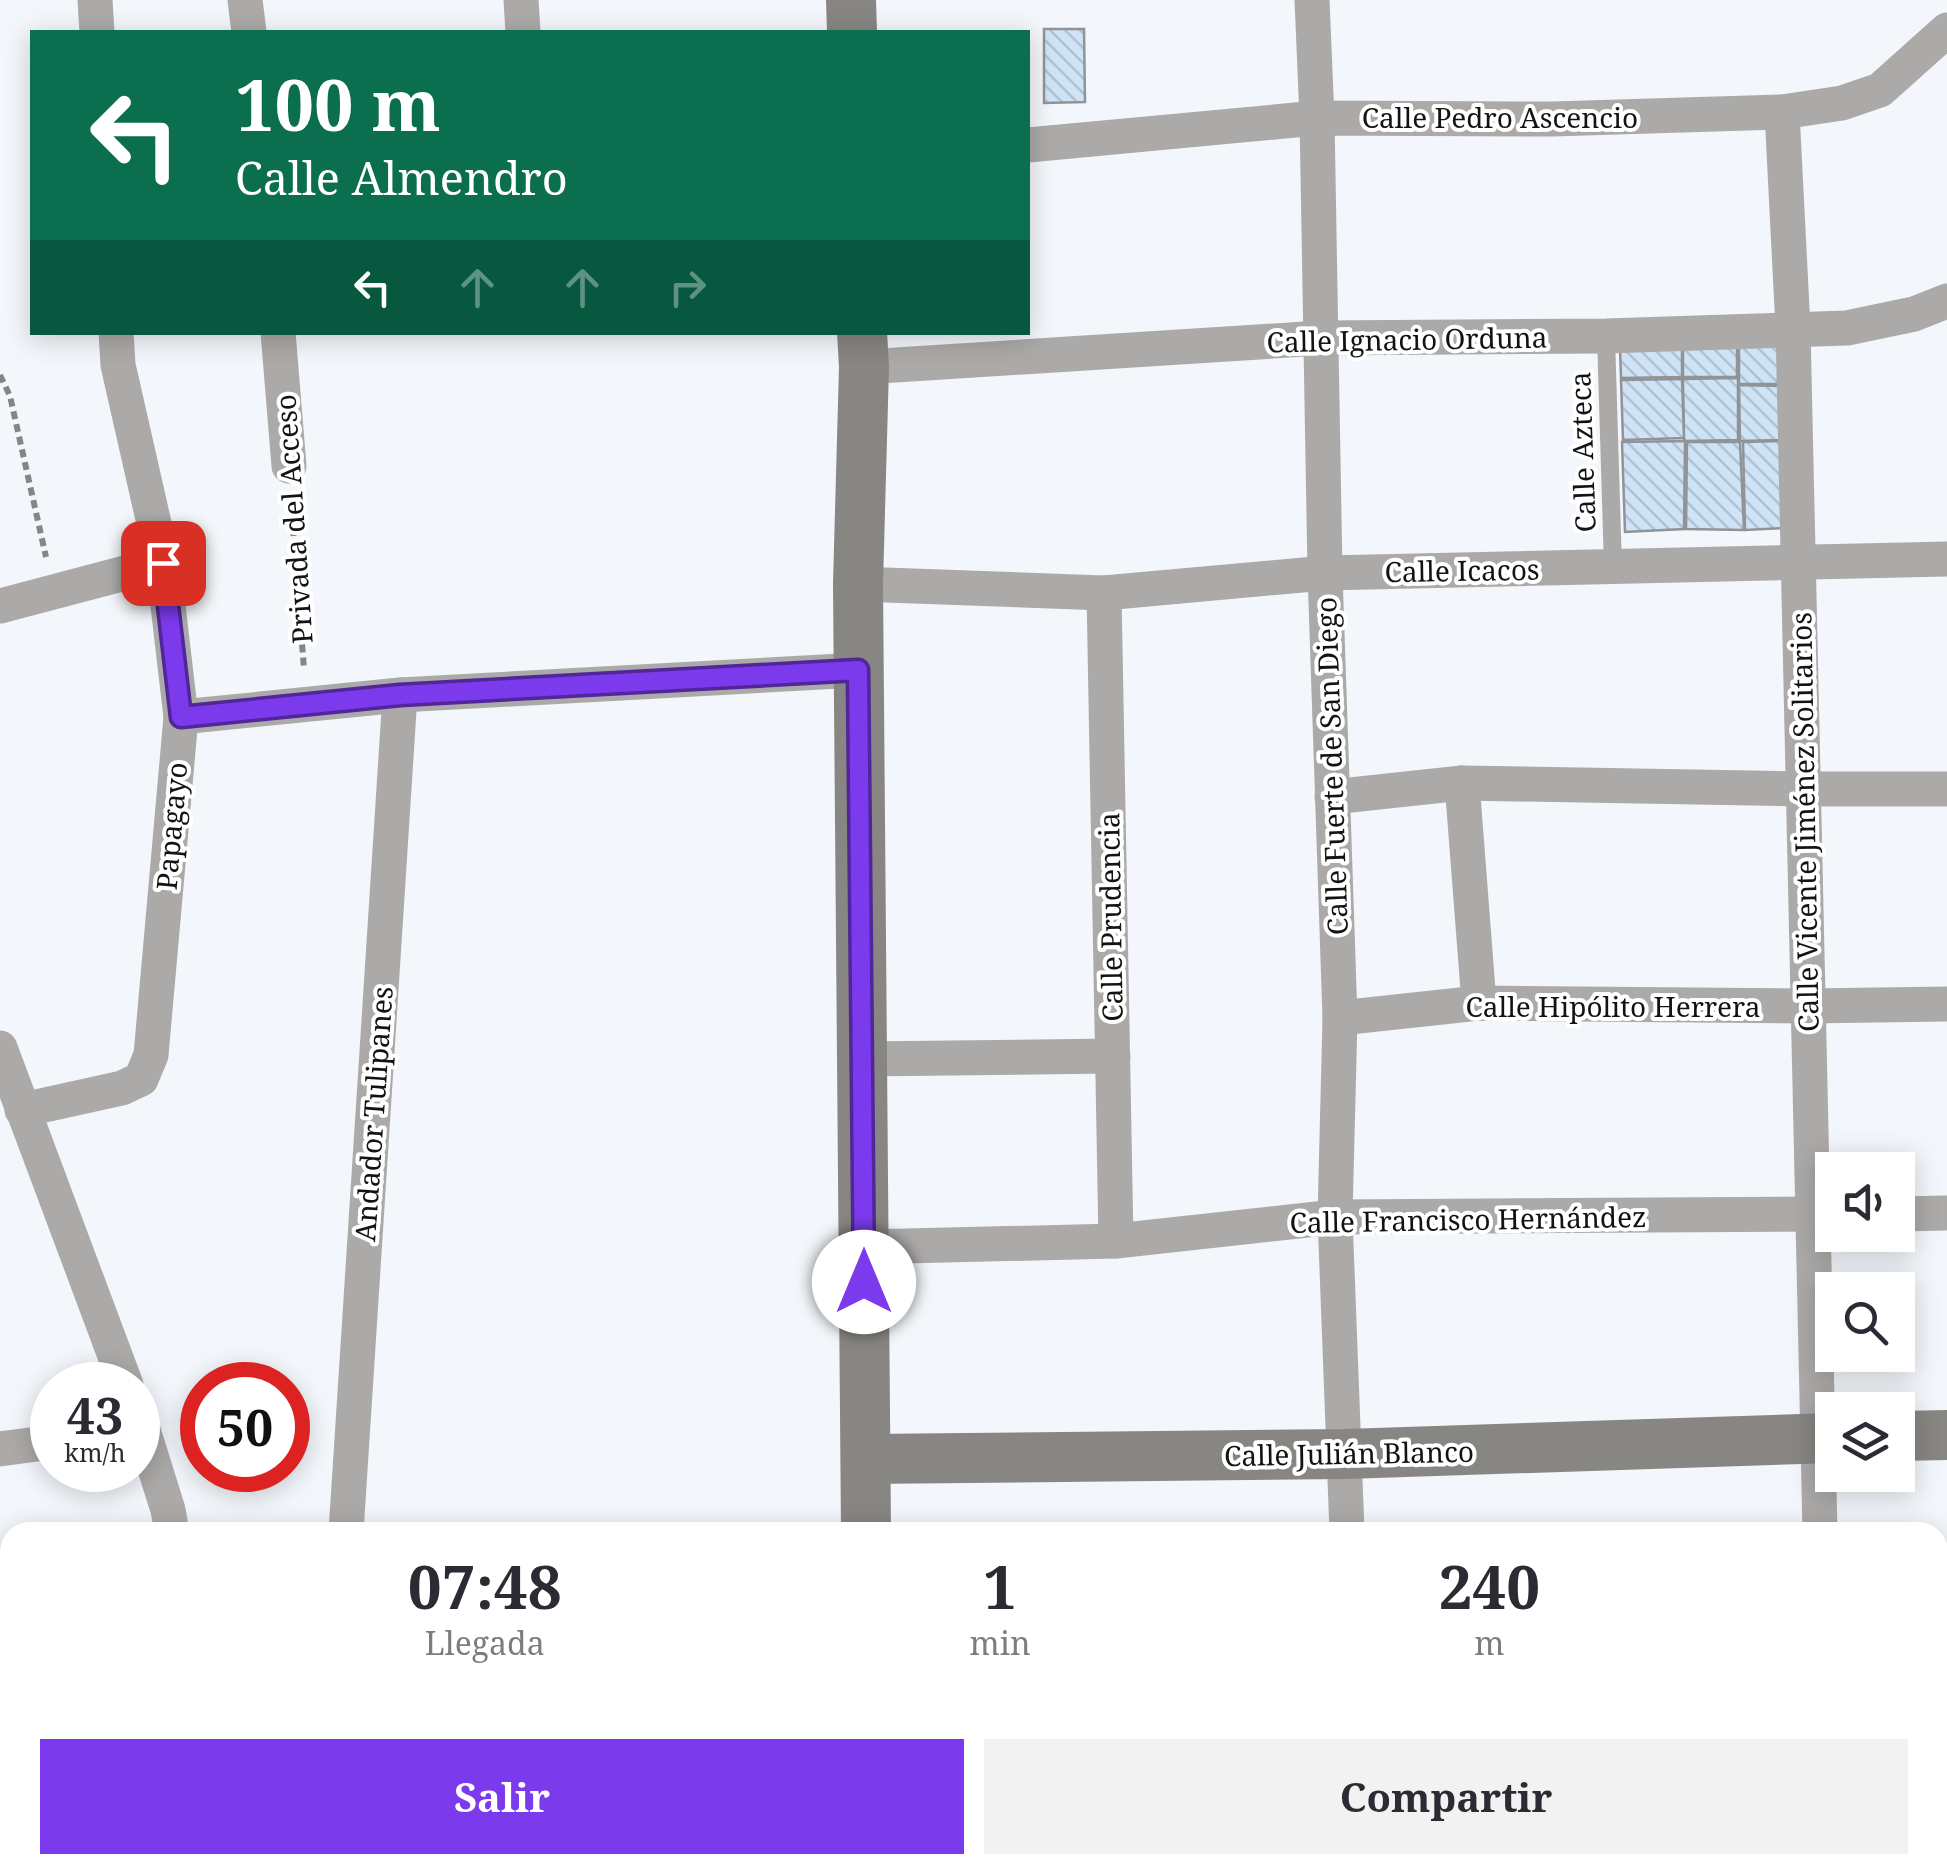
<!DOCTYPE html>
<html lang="es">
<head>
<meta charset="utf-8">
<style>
	body { margin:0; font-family:"Noto Serif",serif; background:#f2f2f3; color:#2b2b33; height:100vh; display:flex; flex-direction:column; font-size:38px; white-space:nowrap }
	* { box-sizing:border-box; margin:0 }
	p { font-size:32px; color:#7c7c81 }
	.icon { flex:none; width:55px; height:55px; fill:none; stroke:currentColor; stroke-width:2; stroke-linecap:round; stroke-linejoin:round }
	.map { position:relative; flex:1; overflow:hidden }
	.panel { position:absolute; left:0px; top:1522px; width:1948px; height:352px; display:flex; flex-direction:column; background:#fff; border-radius:30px 30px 0 0; box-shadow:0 5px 25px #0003 }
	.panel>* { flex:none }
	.top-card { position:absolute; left:30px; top:30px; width:1000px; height:305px; border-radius:0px; box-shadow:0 5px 25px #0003; background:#0b6e4f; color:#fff; overflow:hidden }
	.controls { position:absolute; left:1815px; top:1152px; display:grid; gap:20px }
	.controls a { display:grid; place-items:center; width:100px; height:100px; border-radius:0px; background:#fff; box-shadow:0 5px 25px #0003; font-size:50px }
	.speed { position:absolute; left:30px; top:1362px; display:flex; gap:20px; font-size:50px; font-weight:700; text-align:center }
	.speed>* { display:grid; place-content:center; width:130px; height:130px; border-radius:50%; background:#fff; box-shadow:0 5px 25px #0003; line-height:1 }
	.speed small { font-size:25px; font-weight:400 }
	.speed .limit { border:15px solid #d22; background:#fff; color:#111 }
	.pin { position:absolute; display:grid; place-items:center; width:85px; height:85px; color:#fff; margin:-42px; border-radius:20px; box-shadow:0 5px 15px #0006 }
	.me { position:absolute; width:110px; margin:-55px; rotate:0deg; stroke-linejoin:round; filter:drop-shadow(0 0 8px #0008) }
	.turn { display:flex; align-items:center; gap:35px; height:210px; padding:0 40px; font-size:45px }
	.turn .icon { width:130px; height:130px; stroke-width:2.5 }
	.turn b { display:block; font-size:70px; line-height:85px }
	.lanes { display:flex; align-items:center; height:95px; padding:0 40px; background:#0003; justify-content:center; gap:50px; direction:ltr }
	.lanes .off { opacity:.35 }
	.eta { display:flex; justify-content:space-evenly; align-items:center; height:170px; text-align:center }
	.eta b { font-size:60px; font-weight:700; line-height:70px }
	.primary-button { display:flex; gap:20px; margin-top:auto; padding:20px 40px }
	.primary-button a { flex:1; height:115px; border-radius:0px; background:#7c3aed; color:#fff; font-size:40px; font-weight:700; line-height:115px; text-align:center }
	.primary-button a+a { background:#f2f2f3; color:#2b2b33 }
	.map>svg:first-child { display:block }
</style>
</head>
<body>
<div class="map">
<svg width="1947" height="1873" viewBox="0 0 1947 1873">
	<defs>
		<pattern id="building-back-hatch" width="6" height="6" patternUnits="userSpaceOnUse" patternTransform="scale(2.5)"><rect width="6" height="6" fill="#cee3f5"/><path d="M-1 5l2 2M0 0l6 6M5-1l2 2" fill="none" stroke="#b0c2d1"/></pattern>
	</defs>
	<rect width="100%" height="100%" fill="#f3f7fb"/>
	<g fill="url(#building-back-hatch)" stroke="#909397" stroke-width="2.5">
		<polygon points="1044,29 1084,29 1085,102 1044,103"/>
		<polygon points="1739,343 1779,343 1778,384 1739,384"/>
		<rect x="1683" y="347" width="54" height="30"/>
		<polygon points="1620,348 1682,348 1682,377 1621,378"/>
		<polygon points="1738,378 1738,440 1684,441 1683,379"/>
		<polygon points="1682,379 1684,438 1623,440 1621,380"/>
		<polygon points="1739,385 1779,386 1781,440 1740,441"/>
		<polygon points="1685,441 1684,529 1625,532 1622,442"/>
		<polygon points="1781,441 1785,528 1745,530 1743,442"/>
		<polygon points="1687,442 1740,442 1744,530 1686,529"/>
	</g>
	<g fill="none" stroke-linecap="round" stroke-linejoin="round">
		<g stroke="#838688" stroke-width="6" stroke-dasharray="8 5" stroke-linecap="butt">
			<polyline points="0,375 10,396 46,557"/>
			<polyline points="291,502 304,669"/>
			<polyline points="1508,1865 1508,1873"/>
		</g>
		<polyline stroke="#acaaa9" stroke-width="18" points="1606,336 1613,567"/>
		<g stroke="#acaaa9" stroke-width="35">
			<polyline points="95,0 97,32"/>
			<polyline points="245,0 249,32"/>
			<polyline points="521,0 523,32"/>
			<polyline points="1312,0 1317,118 1325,573 1340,1018 1335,1217 1347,1532"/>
			<polyline points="1782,112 1793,328 1820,1532"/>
			<polyline points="1028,145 1317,118 1553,119 1782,112 1842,103 1880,90 1947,30"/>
			<polyline points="278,332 289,466"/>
			<polyline points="864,367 1321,338 1606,336 1847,328 1914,314 1947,301"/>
			<polyline points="858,584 1104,593 1325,573 1947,559"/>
			<polyline points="1104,593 1116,1241"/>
			<polyline points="0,606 163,563"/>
			<polyline points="181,717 400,695 859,670"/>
			<polyline points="1462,783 1479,1003"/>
			<polyline points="1332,797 1462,783 1804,789 1947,789"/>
			<polyline points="1340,1018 1479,1003 1808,1006 1947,1004"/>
			<polyline points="0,1048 126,1385"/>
			<polyline points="862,1059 1113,1056"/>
			<polyline points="22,1110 122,1088 141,1079 151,1055 181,717 163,563 118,365 116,332"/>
			<polyline points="1898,1214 1947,1213"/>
			<polyline points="864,1247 1116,1241 1335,1217 1832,1214"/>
			<polyline points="138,1414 168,1510 172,1532"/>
			<polyline points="0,1449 52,1442"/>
			<polyline points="346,1532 400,695"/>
			<polyline points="0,1642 10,1641"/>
			<polyline points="1938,1665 1947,1665"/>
			<polyline points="174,1865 175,1873"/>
			<polyline points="364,1865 365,1873"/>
			<polyline points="1139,1865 1139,1873"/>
			<polyline points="1354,1865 1354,1873"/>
			<polyline points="633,1873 652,1865"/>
			<polyline points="1713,1873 1824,1869 1947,1873"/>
		</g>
		<g stroke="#888683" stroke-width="50">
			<polyline points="851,0 852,32"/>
			<polyline points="862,332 864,367 858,584 866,1532"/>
			<polyline points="1898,1436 1947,1435"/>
			<polyline points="866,1459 1345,1454 1832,1438"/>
			<polyline points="870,1865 870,1873"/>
		</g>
	</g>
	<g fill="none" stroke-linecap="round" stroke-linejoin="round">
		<g stroke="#51269a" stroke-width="25">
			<polyline id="route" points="163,563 181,717 400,695 858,670 864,1282"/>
		</g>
		<use href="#route" stroke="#7c3aed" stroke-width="18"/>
	</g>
	<g text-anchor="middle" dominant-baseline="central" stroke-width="8" stroke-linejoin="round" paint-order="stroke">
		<g font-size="28" fill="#111314" stroke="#fff">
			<text x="1500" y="117">Calle Pedro Ascencio</text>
			<text transform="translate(1407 339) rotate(-1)">Calle Ignacio Orduna</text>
			<text transform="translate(1582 452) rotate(-92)">Calle Azteca</text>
			<text transform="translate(293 519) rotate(-94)">Privada del Acceso</text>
			<text transform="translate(1462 570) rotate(-1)">Calle Icacos</text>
			<text transform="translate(1331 766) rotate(-92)">Calle Fuerte de San Diego</text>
			<text transform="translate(1804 822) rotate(-91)">Calle Vicente Jiménez Solitarios</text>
			<text transform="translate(171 826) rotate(-85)">Papagayo</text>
			<text transform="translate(1110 917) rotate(-91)">Calle Prudencia</text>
			<text x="1613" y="1006">Calle Hipólito Herrera</text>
			<text transform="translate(373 1114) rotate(-86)">Andador Tulipanes</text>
			<text transform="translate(1468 1219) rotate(-1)">Calle Francisco Hernández</text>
			<text transform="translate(1349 1453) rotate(-1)">Calle Julián Blanco</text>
		</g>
	</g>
</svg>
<div class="controls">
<a><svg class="icon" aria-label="sound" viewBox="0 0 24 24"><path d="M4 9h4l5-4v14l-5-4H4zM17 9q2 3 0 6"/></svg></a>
<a><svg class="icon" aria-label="search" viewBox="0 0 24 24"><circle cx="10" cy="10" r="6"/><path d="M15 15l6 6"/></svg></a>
<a><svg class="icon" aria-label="layers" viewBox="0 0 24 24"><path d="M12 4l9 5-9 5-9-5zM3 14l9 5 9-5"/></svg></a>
</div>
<div class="speed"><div>43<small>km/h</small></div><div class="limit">50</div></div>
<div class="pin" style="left:163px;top:563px;background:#d93025"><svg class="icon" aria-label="arrive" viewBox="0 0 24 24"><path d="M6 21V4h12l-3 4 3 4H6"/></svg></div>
<svg class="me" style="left:864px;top:1282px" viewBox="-20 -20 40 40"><circle r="19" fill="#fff"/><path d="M0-13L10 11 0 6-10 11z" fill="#7c3aed"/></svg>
<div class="top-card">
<div class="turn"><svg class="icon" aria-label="left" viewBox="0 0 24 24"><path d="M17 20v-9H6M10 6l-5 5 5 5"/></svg><div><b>100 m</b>Calle Almendro</div></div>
<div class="lanes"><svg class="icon" aria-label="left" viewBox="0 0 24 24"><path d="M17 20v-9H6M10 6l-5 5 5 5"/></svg><svg class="icon off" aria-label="ahead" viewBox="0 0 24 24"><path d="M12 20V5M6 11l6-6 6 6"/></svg><svg class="icon off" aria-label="ahead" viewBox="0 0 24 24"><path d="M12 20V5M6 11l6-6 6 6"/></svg><svg class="icon off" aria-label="right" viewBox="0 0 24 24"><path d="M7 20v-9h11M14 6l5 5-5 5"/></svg></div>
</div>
<section class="panel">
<div class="eta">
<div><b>07:48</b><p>Llegada</p></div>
<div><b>1</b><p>min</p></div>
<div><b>240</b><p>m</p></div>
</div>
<div class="primary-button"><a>Salir</a><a>Compartir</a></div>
</section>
</div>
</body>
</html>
